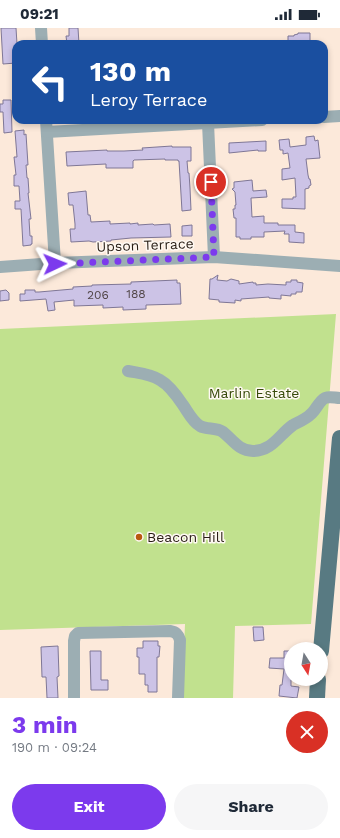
<!DOCTYPE html>
<html lang="en">
<head>
<meta charset="utf-8">
<style>
	body { margin:0; font-family:"Work Sans",sans-serif; background:#f6f6f7; color:#1f2937; height:100vh; display:flex; flex-direction:column; font-size:15px; white-space:nowrap }
	* { box-sizing:border-box; margin:0 }
	p { font-size:13px; color:#747a83 }
	.icon { flex:none; width:22px; height:22px; fill:none; stroke:currentColor; stroke-width:2; stroke-linecap:round; stroke-linejoin:round }
	.map { position:relative; height:670px; overflow:hidden }
	.side { display:flex; flex-direction:column; background:#fff; flex:1 }
	.side>* { flex:none }
	.banner { position:absolute; left:12px; top:12px; width:316px; height:84px; border-radius:12px; box-shadow:0 2px 6px #0003; background:#1a4fa0; color:#fff; overflow:hidden }
	.needle { width:26px; rotate:169deg }
	.tools { position:absolute; left:284px; top:614px; display:grid; gap:8px }
	.tools a { display:grid; place-items:center; width:44px; height:44px; border-radius:50%; background:#fff; box-shadow:0 2px 6px #0003; font-size:20px }
	.pin { position:absolute; display:grid; place-items:center; width:34px; height:34px; color:#fff; margin:-17px; border:2px solid #fff; border-radius:50%; box-shadow:0 1px 4px #0007 }
	.me { position:absolute; width:44px; margin:-22px; rotate:88deg; stroke-linejoin:round; filter:drop-shadow(0 0 3px #0008) }
	.turn { display:flex; align-items:center; gap:14px; height:84px; padding:0 12px; font-size:18px }
	.turn .icon { width:52px; height:52px; stroke-width:2.5 }
	.turn b { display:block; font-size:28px; line-height:34px }
	.round { display:grid; place-items:center; flex:none; width:42px; height:42px; border-radius:21px; background:#f6f6f7 }
	.headline { display:flex; align-items:center; justify-content:space-between; height:68px; padding:0 12px }
	h1 { font-size:24px; font-weight:700; line-height:30px; color:#7c3aed }
	.action { display:flex; gap:8px; margin-top:auto; padding:8px 12px }
	.action a { flex:1; height:46px; border-radius:24px; background:#7c3aed; color:#fff; font-size:16px; font-weight:700; line-height:46px; text-align:center }
	.action a+a { background:#f6f6f7; color:#1f2937 }
	.status { display:flex; justify-content:space-between; align-items:center; height:28px; padding:0 20px; background:#fff; direction:ltr }
	.status svg { height:11px; fill:currentColor }
	.map>svg:first-child { display:block }
</style>
</head>
<body>
<div class="status"><b>09:21</b><svg viewBox="0 0 49 12"><path d="M0 12V9h3v3zM5 12V6h3v6zM10 12V3h3v9zM15 12V0h3v12zM26 1h20v11H26zM47 4h2v5h-2z"/></svg></div>
<div class="map">
<svg width="340" height="670" viewBox="0 0 340 670">
	<rect width="100%" height="100%" fill="#fce9da"/>
	<polygon fill="#c1e18e" points="336,286 311,596 235,598 233,670 182,670 185,596 0,602 0,301"/>
	<g fill="#ccc3e6" stroke="#7f7796">
		<polygon points="1,0 16,0 17,16 16,16 16,35 3,36"/>
		<polygon points="69,0 78,0 79,16 67,16 66,8 69,8"/>
		<polygon points="298,5 310,5 310,16 288,16 288,8 294,8 294,7 298,6"/>
		<polygon points="3,72 11,72 12,104 4,105 3,84 0,84 0,76 3,76"/>
		<polygon points="24,102 24,107 26,106 28,137 26,137 27,150 28,150 29,165 28,165 31,191 29,191 30,208 32,208 32,216 31,216 31,217 23,218 21,181 15,181 15,173 20,173 19,158 14,158 14,147 16,147 14,129 17,129 15,103"/>
		<polygon points="314,108 315,113 318,112 320,130 306,131 308,147 309,151 310,151 311,157 309,158 309,160 305,161 305,181 282,180 282,171 293,171 293,169 296,169 295,150 282,152 282,141 290,140 288,125 283,126 283,122 280,122 279,112 289,111 290,119 306,117 306,109"/>
		<polygon points="266,113 266,123 258,123 258,122 229,125 229,115"/>
		<polygon points="172,118 172,119 191,119 191,133 187,133 188,145 189,145 190,160 191,182 182,183 179,133 178,133 178,132 165,132 165,131 134,132 133,133 133,140 106,140 106,136 67,138 66,124 107,122 107,123 124,123 143,122 142,120"/>
		<polygon points="252,152 253,163 266,162 267,169 251,170 252,189 264,188 264,195 278,195 278,197 295,197 295,204 304,205 304,215 289,214 289,206 284,206 285,203 264,204 264,209 251,209 251,211 240,211 240,209 236,209 236,190 234,190 233,181 235,181 235,177 236,177 235,164 232,161 234,160 234,154"/>
		<polygon points="86,163 88,187 90,187 91,194 110,193 110,196 130,195 130,196 138,195 138,197 153,196 154,197 170,196 171,209 131,210 111,212 111,213 93,214 89,213 71,214 70,201 75,201 75,196 73,177 69,177 68,165"/>
		<polygon points="192,197 192,208 182,208 182,198"/>
		<polygon points="218,247 217,252 227,253 231,251 239,253 239,256 253,254 253,255 256,255 256,257 268,256 286,257 286,254 291,254 291,252 297,252 297,254 303,255 302,264 296,264 296,266 291,266 291,268 281,267 281,271 269,270 269,269 241,271 241,273 235,272 235,275 219,274 219,272 209,271 210,251 212,251"/>
		<polygon points="177,252 177,255 180,255 181,276 146,277 146,281 123,282 123,279 103,280 103,277 74,278 74,272 54,274 55,282 48,283 46,271 20,273 20,266 25,266 25,262 35,262 35,264 39,264 73,261 73,259 92,258 92,257 131,256 131,254"/>
		<polygon points="6,262 9,265 9,272 0,273 0,263"/>
		<polygon points="253,599 263,599 264,612 254,613"/>
		<polygon points="143,613 158,613 158,618 160,618 159,629 157,629 157,664 148,664 148,657 145,657 145,646 139,646 139,629 137,629 137,620 143,620"/>
		<polygon points="58,618 59,648 57,649 58,670 47,670 46,649 42,649 41,619"/>
		<polygon points="90,623 101,623 101,652 108,652 108,662 91,662"/>
		<polygon points="284,623 291,623 291,658 299,659 297,670 279,668 280,657 282,657 284,641 269,640 270,630 284,630"/>
	</g>
	<g fill="none" stroke-linecap="round" stroke-linejoin="round">
		<g stroke="#9caeb3" stroke-width="12">
			<polyline points="41,0 42,16"/>
			<polyline points="324,89 340,88"/>
			<polyline points="46,92 55,235"/>
			<polyline points="208,95 214,229"/>
			<polyline points="47,104 262,92"/>
			<polyline points="0,239 55,235 214,229 340,238"/>
			<path d="M 128,343 C 138,345 151,346 160,352 C 169,357 177,368 183,377 C 188,384 192,393 200,398 C 207,402 216,399 223,404 C 233,412 239,423 253,423 C 272,423 279,407 293,397 C 299,394 306,391 311,386 C 316,382 319,373 325,370 C 330,368 335,370 340,370"/>
			<path d="M 74,670 L 74,613 L 75,608 L 78,605 L 170,603 C 176,604 178,606 180,612 L 178,670"/>
		</g>
		<g stroke="#587a82" stroke-width="16">
			<polyline points="321,623 340,410"/>
			<polyline points="317,670 318,651"/>
		</g>
	</g>
	<g fill="none" stroke-linecap="round" stroke-linejoin="round">
		<polyline stroke="#7c3aed" stroke-width="7" stroke-dasharray="0 12.6" points="55,236 214,229 211,154"/>
	</g>
	<circle fill="#b95a10" stroke="#fff9f3" stroke-width="1.5" cx="139" cy="509" r="4"/>
	<g text-anchor="middle" dominant-baseline="central" stroke-width="3" stroke-linejoin="round" paint-order="stroke">
		<g font-size="12" fill="#524749">
			<text x="136" y="266">188</text>
			<text x="98" y="267">206</text>
		</g>
		<g font-size="14" fill="#291e15" stroke="#fff9f3">
			<text transform="translate(145 217) rotate(-2)">Upson Terrace</text>
		</g>
		<g font-size="14" fill="#374a0a" stroke="#fff9f3">
			<text x="254" y="365">Marlin Estate</text>
		</g>
		<g font-size="14" fill="#291e15" stroke="#fff9f3" text-anchor="start">
			<text x="147" y="509">Beacon Hill</text>
		</g>
	</g>
</svg>
<div class="tools">
<a><svg class="needle" viewBox="-14 -14 28 28"><path d="M0-13l5 13h-10z" fill="#e53935"/><path d="M0 13l5-13h-10z" fill="#747a83"/></svg></a>
</div>
<div class="pin" style="left:211px;top:154px;background:#d93025"><svg class="icon" aria-label="arrive" viewBox="0 0 24 24"><path d="M6 21V4h12l-3 4 3 4H6"/></svg></div>
<svg class="me" style="left:55px;top:236px" viewBox="-20 -20 40 40"><path d="M0-17L14 15 0 8-14 15z" fill="#7c3aed" stroke="#fff" stroke-width="4"/></svg>
<div class="banner">
<div class="turn"><svg class="icon" aria-label="left" viewBox="0 0 24 24"><path d="M17 20v-9H6M10 6l-5 5 5 5"/></svg><div><b>130 m</b>Leroy Terrace</div></div>
</div>
</div>
<section class="side">
<div class="headline"><div><h1>3 min</h1><p>190 m · 09:24</p></div><a class="round" style="background:#d93025;color:#fff"><svg class="icon" aria-label="close" viewBox="0 0 24 24"><path d="M6 6l12 12M18 6L6 18"/></svg></a></div>
<div class="action"><a>Exit</a><a>Share</a></div>
</section>
</body>
</html>
